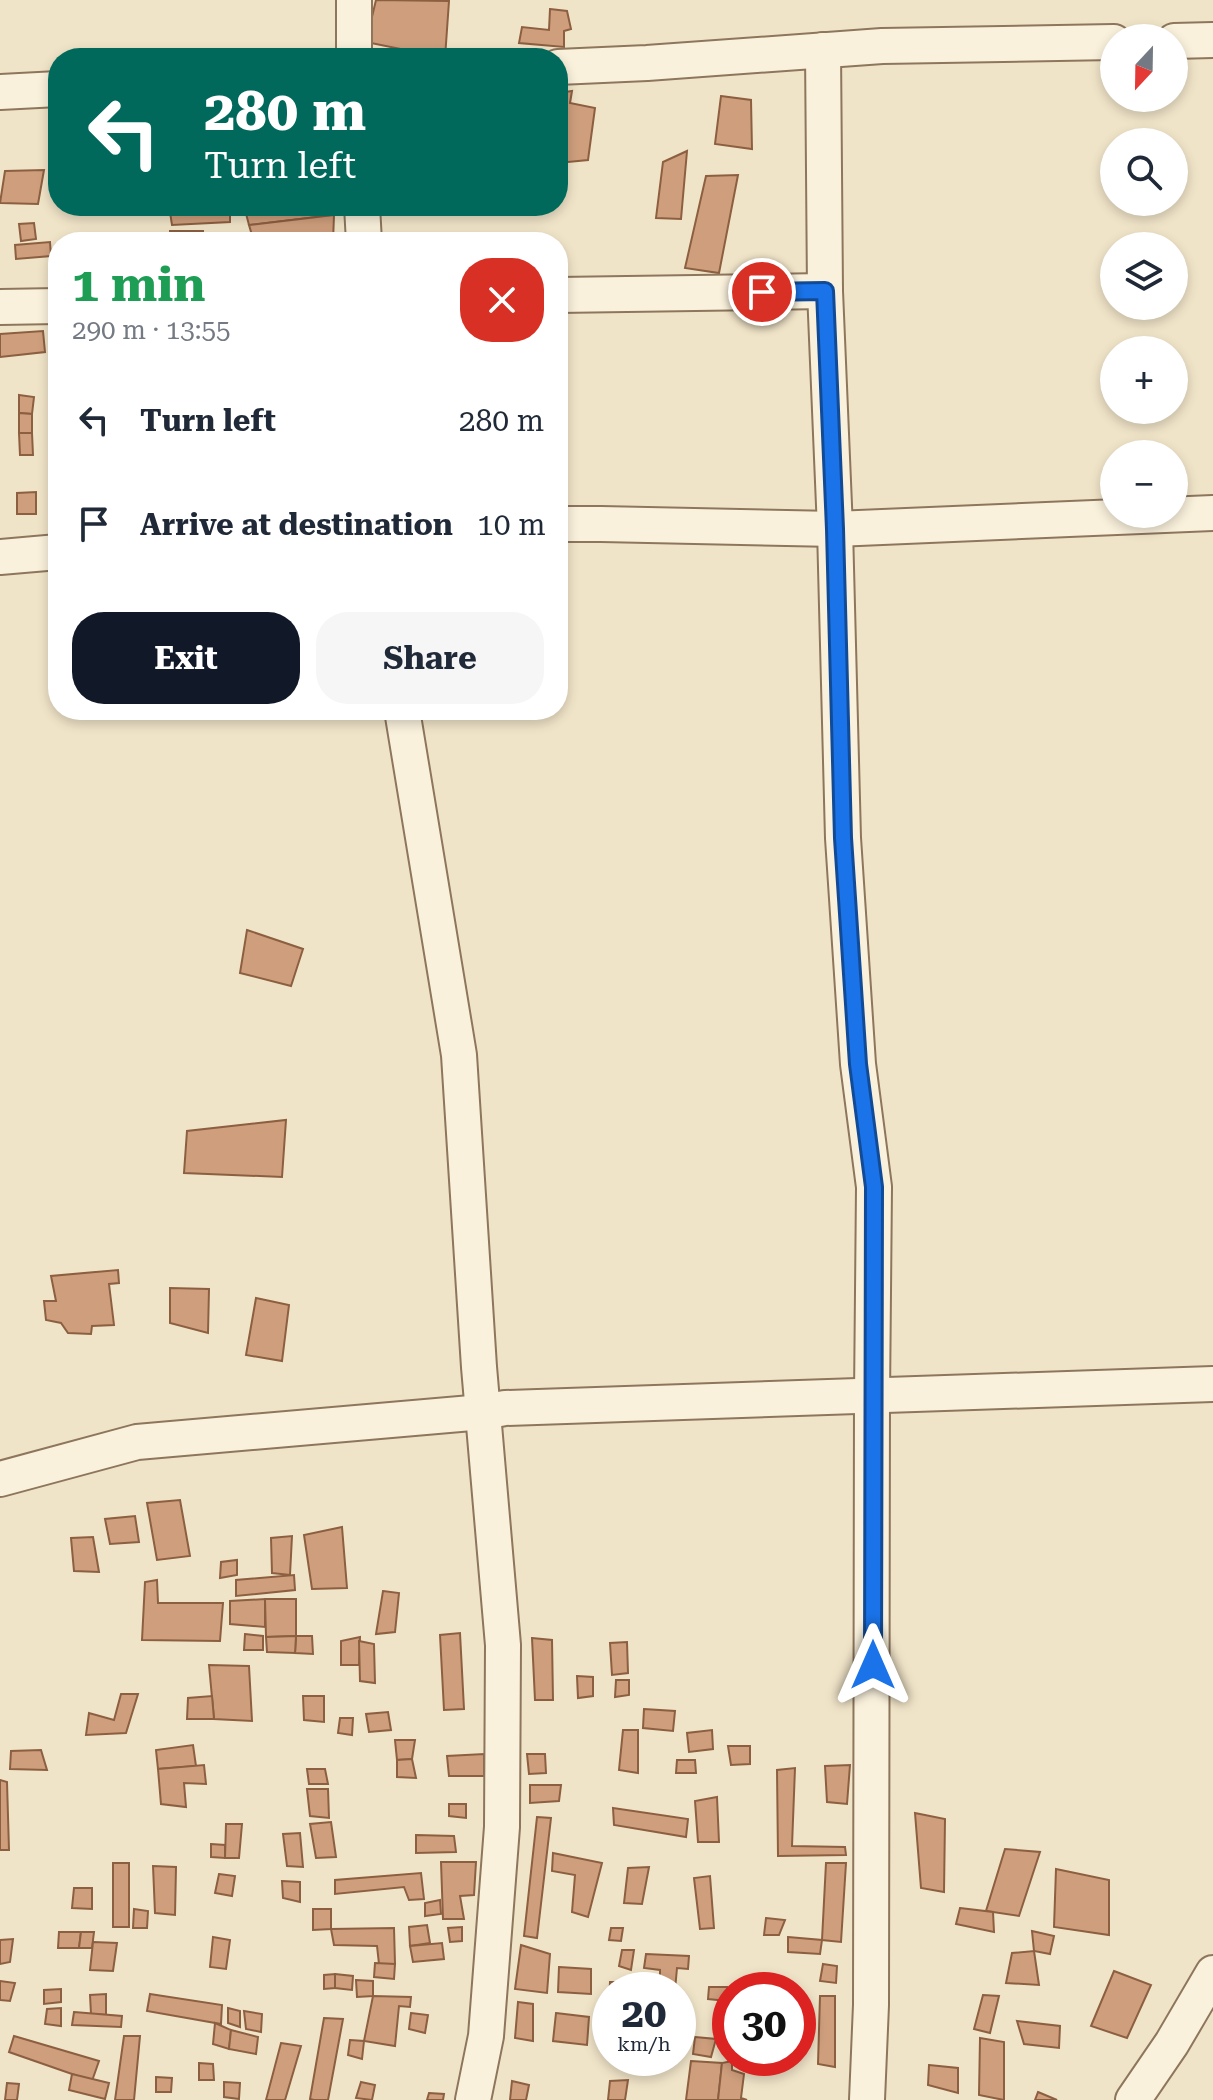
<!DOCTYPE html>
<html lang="en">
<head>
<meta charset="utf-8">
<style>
	body { margin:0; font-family:"Roboto Serif",serif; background:#f6f6f7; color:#1f2937; height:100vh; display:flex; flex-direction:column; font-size:30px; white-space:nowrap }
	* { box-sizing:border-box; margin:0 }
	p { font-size:26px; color:#747a83 }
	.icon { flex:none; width:44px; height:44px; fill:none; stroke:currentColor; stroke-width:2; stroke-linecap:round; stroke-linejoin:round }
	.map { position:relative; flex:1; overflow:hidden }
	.panel { position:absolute; left:48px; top:232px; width:520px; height:488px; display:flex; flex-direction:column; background:#fff; border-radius:32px; box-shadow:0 4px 12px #0003 }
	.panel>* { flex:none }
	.hud { position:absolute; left:48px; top:48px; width:520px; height:168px; border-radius:32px; box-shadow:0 4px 12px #0003; background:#00695c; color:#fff; overflow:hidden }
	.needle { width:52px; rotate:202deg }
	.tools { position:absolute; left:1100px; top:24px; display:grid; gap:16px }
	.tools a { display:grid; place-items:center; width:88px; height:88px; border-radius:50%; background:#fff; box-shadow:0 4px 12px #0003; font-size:40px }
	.speed { position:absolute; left:592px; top:1972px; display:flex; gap:16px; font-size:40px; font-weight:700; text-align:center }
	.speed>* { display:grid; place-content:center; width:104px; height:104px; border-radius:50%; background:#fff; box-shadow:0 4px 12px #0003; line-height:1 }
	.speed small { font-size:20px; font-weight:400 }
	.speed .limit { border:12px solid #d22; background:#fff; color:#111 }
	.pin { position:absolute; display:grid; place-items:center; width:68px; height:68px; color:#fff; margin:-34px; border:4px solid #fff; border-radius:50%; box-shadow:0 2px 8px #0007 }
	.me { position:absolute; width:88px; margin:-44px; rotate:0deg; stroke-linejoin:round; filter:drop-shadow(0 0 6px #0008) }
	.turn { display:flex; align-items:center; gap:28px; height:168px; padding:0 24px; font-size:36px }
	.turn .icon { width:104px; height:104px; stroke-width:2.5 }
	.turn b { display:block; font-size:56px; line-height:68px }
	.round { display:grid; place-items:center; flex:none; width:84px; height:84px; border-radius:32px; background:#f6f6f7 }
	.overview { display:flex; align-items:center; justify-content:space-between; height:136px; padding:0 24px }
	h1 { font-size:48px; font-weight:700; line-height:60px; color:#1e9e55 }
	.primary-button { display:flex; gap:16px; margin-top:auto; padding:16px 24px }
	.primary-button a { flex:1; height:92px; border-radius:32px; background:#111827; color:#fff; font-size:32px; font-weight:700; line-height:92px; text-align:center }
	.primary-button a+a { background:#f6f6f7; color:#1f2937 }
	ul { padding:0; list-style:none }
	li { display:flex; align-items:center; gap:24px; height:104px; padding:0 24px }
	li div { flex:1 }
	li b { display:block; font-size:30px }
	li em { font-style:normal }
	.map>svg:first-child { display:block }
</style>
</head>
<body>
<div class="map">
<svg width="1213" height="2100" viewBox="0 0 1213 2100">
	<rect width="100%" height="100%" fill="#f0e4c8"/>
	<g fill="#cf9f7d" stroke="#8d5f41" stroke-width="2">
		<polygon points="376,0 449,1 445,58 366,42"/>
		<polygon points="550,9 567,11 571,29 564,31 564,47 519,43 522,27 549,30"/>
		<polygon points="572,91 570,103 595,108 588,160 558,163 558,93"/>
		<polygon points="721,96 751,100 752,149 715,144"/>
		<polygon points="687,151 681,219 656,218 663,162"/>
		<polygon points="44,170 38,204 0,203 5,171"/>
		<polygon points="738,175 719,273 685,268 706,176"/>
		<polygon points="122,206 155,206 155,214 122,215"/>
		<polygon points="169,206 230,206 230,222 172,225"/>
		<polygon points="244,206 332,206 334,215 249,225"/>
		<polygon points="334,215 333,242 254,242 249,225"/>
		<polygon points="34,223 36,239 21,241 19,224"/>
		<rect x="170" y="231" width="33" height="11"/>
		<polygon points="50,242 51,256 16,259 15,245"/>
		<polygon points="43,331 45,352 0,357 0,334"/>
		<polygon points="19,395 34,397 32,414 19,413"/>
		<polygon points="19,413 32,414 32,433 19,433"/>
		<polygon points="19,433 32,433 33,455 20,455"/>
		<polygon points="36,492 36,514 17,514 17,493"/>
		<polygon points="247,930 303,949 291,986 240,973"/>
		<polygon points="286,1120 282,1177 184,1173 187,1131"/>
		<polygon points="118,1270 119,1283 109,1284 114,1325 92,1326 91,1334 68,1333 61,1323 46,1320 44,1301 56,1301 51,1276"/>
		<polygon points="170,1288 209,1289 208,1333 170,1323"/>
		<polygon points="256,1298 289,1305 282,1361 246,1355"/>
		<polygon points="180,1500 190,1556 157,1560 147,1503"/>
		<polygon points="135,1516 139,1542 110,1544 105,1519"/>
		<polygon points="342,1527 347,1588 312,1589 304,1535"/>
		<polygon points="292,1536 290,1575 272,1573 271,1538"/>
		<polygon points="93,1537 99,1572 74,1571 71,1538"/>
		<polygon points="237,1560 237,1575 220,1578 221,1562"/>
		<polygon points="294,1575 295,1590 236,1596 236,1580"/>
		<polygon points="157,1580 158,1603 223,1603 220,1641 142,1640 145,1582"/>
		<polygon points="383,1591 399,1593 395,1632 376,1634"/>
		<polygon points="265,1599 296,1599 296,1636 266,1637"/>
		<polygon points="265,1599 265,1627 230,1624 230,1601"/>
		<polygon points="460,1633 464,1709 444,1710 440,1635"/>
		<polygon points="245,1634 263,1636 263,1650 244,1650"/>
		<polygon points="296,1636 312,1636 313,1654 295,1653"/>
		<polygon points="296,1636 295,1653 267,1652 266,1637"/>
		<polygon points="360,1637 359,1665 341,1665 341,1641"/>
		<polygon points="532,1638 552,1640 553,1700 535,1700"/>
		<polygon points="359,1641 374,1644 375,1683 360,1681"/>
		<polygon points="627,1642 628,1673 612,1675 610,1643"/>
		<polygon points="209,1665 249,1666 252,1721 214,1719"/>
		<polygon points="577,1676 593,1677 593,1696 578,1698"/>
		<polygon points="616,1680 629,1680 629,1695 615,1697"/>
		<polygon points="121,1694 138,1694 126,1733 86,1735 89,1713 114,1720"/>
		<polygon points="212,1696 214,1719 187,1719 188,1698"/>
		<polygon points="303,1696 324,1696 324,1722 304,1720"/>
		<polygon points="644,1709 675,1711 673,1731 643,1728"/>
		<polygon points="388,1712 391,1730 369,1732 366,1714"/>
		<polygon points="340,1718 353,1718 352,1735 338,1733"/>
		<polygon points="623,1730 638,1730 638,1773 619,1770"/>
		<polygon points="712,1730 713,1749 689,1752 687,1733"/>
		<polygon points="395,1740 415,1740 412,1759 397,1760"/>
		<polygon points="193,1745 196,1766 158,1769 156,1750"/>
		<polygon points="728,1746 750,1746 750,1764 731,1765"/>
		<polygon points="41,1750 47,1770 10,1769 11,1751"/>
		<polygon points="484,1754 484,1776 449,1776 447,1756"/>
		<polygon points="527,1754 545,1754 546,1773 529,1774"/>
		<polygon points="412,1759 416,1778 397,1777 397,1760"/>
		<polygon points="677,1760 695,1760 696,1773 676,1773"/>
		<polygon points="204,1765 206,1784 184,1783 186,1807 161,1804 158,1769"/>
		<polygon points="850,1765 847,1804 827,1802 825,1766"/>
		<polygon points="795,1768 792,1846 845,1847 846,1855 778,1856 777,1770"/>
		<polygon points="307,1769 325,1769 328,1784 309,1784"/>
		<polygon points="0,1780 7,1782 9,1850 0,1850"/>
		<polygon points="530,1785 561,1785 559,1801 530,1803"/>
		<polygon points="307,1789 328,1789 329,1818 310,1816"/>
		<polygon points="717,1797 719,1842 698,1842 695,1801"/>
		<polygon points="449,1804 466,1804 466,1818 449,1816"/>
		<polygon points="613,1808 688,1819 686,1837 614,1825"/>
		<polygon points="915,1813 945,1819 944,1892 921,1888"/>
		<polygon points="537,1817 551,1818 537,1938 524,1936"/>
		<polygon points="331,1822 336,1857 316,1858 310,1824"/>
		<polygon points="226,1824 242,1824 239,1858 225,1858"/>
		<polygon points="300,1833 303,1867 287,1866 283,1834"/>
		<polygon points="416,1835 454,1836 456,1852 416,1853"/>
		<polygon points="211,1844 225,1845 225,1858 211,1857"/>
		<polygon points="1005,1849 1040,1852 1019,1916 986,1911"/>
		<polygon points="553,1853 602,1863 588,1917 572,1912 575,1875 552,1871"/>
		<polygon points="441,1862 476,1862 474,1895 460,1896 464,1919 443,1919"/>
		<rect x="113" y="1863" width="16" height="64"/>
		<polygon points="826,1863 846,1863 841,1942 822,1940"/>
		<polygon points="153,1866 176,1867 175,1915 155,1913"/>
		<polygon points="649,1867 642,1904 624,1903 628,1868"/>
		<polygon points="1056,1869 1109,1880 1109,1935 1054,1927"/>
		<polygon points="421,1873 424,1899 409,1900 404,1887 335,1894 335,1880"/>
		<polygon points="219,1874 235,1876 232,1896 215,1893"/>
		<polygon points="710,1876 714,1928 700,1929 694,1878"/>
		<polygon points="282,1881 300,1882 300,1902 283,1898"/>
		<polygon points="74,1888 92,1888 92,1909 72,1908"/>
		<polygon points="440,1900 441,1914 425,1916 425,1903"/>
		<polygon points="960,1908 993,1912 994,1932 956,1924"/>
		<polygon points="134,1909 148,1911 147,1928 133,1928"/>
		<polygon points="313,1909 331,1909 331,1929 313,1930"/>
		<polygon points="766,1918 785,1920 779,1935 764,1935"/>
		<polygon points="427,1925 430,1943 410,1946 409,1927"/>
		<polygon points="462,1927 462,1941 450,1942 448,1928"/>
		<polygon points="394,1928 395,1964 379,1964 377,1946 334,1945 331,1929"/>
		<polygon points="611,1928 623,1928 621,1941 609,1940"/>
		<polygon points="1032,1931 1054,1936 1050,1954 1034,1951"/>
		<polygon points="59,1932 81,1932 79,1948 58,1948"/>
		<polygon points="81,1932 94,1932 92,1948 79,1948"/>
		<polygon points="213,1937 230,1940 226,1969 210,1967"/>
		<polygon points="788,1937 822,1940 820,1954 788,1952"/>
		<polygon points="13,1939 10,1962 0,1964 0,1940"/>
		<polygon points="93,1942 117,1943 113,1971 90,1970"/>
		<polygon points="442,1943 444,1959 413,1962 410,1946"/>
		<polygon points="521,1945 550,1954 547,1993 515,1989"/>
		<polygon points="622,1950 634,1950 631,1970 619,1966"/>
		<polygon points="1034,1951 1039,1985 1006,1983 1012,1953"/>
		<polygon points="646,1954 689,1956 688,1969 677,1968 675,1990 660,1990 660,1970 644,1968"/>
		<polygon points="375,1963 395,1964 394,1979 374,1977"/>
		<polygon points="823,1964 837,1966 836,1983 820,1981"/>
		<polygon points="559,1967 591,1969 591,1994 558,1992"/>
		<polygon points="1114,1971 1151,1985 1127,2038 1091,2026"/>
		<polygon points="335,1974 335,1988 324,1989 324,1975"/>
		<polygon points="335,1974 353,1976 352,1990 335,1988"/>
		<polygon points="356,1980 373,1981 373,1996 357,1997"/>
		<polygon points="0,1981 15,1983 10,2001 0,2000"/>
		<polygon points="610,1982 640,1982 640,1990 610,1990 610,2049 607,2049"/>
		<polygon points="709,1987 727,1987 727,2001 708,1999"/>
		<polygon points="61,1989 61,2002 44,2004 44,1990"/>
		<polygon points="106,1994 106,2015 91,2014 90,1995"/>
		<polygon points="150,1994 222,2005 221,2024 147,2011"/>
		<polygon points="983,1995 999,1996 990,2033 974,2029"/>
		<polygon points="373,1996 411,1997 410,2007 399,2006 395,2046 364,2041"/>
		<polygon points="820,1996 835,1996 835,2067 818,2064"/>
		<polygon points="518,2002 533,2004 533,2041 515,2038"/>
		<polygon points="61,2008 61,2026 45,2024 47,2009"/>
		<polygon points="228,2008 240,2011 240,2027 228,2023"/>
		<polygon points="244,2011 262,2014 261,2032 246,2029"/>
		<polygon points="74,2012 122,2016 121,2027 72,2025"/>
		<polygon points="411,2013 428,2015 425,2033 409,2029"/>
		<polygon points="556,2013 589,2017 587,2045 553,2041"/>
		<polygon points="324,2018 343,2019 328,2100 314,2100 310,2099"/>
		<polygon points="1017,2021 1060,2026 1059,2048 1024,2044"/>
		<polygon points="215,2023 231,2030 229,2049 213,2044"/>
		<polygon points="231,2030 258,2037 256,2054 229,2049"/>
		<polygon points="14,2036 99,2061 92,2081 9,2052"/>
		<polygon points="124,2036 140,2036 134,2100 115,2100"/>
		<polygon points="695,2037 716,2039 711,2057 693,2054"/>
		<polygon points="980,2038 1004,2042 1004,2100 979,2095"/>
		<polygon points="350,2040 364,2041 362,2059 348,2055"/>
		<polygon points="281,2043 301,2046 285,2100 266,2100"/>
		<polygon points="691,2061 722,2063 718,2100 686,2100"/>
		<polygon points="732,2061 732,2070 744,2074 741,2098 747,2100 718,2100 722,2063"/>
		<polygon points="199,2063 213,2064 214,2080 199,2080"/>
		<polygon points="929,2065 958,2068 958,2093 928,2085"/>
		<polygon points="72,2074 109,2083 105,2099 69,2090"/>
		<polygon points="156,2077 172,2078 171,2092 156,2092"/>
		<polygon points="628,2080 625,2100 608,2100 610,2081"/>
		<polygon points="512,2081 529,2085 526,2100 510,2100"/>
		<polygon points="224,2082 240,2083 239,2099 224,2097"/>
		<polygon points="361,2082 375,2085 372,2100 356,2098"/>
		<polygon points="7,2083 19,2084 17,2100 5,2100"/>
		<polygon points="1038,2092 1057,2100 1035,2100"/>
		<polygon points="429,2093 444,2094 443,2100 427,2100"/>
	</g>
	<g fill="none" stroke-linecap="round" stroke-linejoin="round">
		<g stroke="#8d765c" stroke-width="38">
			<g id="minor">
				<polyline points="1174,41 1213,40"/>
				<polyline points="823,50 825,291 835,529 843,838 858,1064 874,1187 872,1397 871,2005 867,2100"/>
				<polyline points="354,58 354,0"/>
				<polyline points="558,67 647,63 882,46 1114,42"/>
				<polyline points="0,92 58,89"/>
				<polyline points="362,206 364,242"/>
				<polyline points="558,295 825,291"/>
				<polyline points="0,307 58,306"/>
				<polyline points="558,524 601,524 835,529 1213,513"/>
				<polyline points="0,557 58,552"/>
				<polyline points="402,710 459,1055 479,1367 503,1645 502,1827 486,2036 473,2100"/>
				<polyline points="0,1479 137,1442 483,1412 505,1408 1213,1384"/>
				<polyline points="1133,2100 1172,2043 1213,1973"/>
			</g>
		</g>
		<use href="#minor" stroke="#faf1dc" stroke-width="34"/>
	</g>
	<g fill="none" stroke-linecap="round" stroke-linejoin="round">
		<g stroke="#114b97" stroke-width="20">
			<polyline id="route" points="762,292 825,291 835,529 843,838 858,1064 874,1187 873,1665"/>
		</g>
		<use href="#route" stroke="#1a73e8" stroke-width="14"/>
	</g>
</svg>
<div class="tools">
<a><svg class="needle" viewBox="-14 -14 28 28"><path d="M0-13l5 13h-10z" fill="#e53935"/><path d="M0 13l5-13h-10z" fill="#747a83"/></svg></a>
<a><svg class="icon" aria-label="search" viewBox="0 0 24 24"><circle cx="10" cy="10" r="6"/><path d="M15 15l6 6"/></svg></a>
<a><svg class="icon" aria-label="layers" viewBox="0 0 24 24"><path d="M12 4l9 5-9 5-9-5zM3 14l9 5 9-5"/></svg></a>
<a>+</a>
<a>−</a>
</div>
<div class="speed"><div>20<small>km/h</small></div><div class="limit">30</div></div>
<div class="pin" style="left:762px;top:292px;background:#d93025"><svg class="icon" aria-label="arrive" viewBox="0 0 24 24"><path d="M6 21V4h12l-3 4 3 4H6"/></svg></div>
<svg class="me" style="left:873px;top:1665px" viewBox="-20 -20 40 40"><path d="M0-17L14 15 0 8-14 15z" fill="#1a73e8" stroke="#fff" stroke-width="4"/></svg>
<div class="hud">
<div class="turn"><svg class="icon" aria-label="left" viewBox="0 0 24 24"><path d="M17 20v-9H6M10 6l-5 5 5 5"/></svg><div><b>280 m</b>Turn left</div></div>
</div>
<section class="panel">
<div class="overview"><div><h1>1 min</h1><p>290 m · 13:55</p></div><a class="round" style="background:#d93025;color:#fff"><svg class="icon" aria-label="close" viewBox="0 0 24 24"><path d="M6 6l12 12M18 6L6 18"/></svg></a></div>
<ul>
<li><svg class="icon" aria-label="left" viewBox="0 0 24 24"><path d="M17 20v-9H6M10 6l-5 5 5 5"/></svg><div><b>Turn left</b></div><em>280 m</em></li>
<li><svg class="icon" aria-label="arrive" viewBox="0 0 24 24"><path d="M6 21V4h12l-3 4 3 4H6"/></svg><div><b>Arrive at destination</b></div><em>10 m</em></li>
</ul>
<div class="primary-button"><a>Exit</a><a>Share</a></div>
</section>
</div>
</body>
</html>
